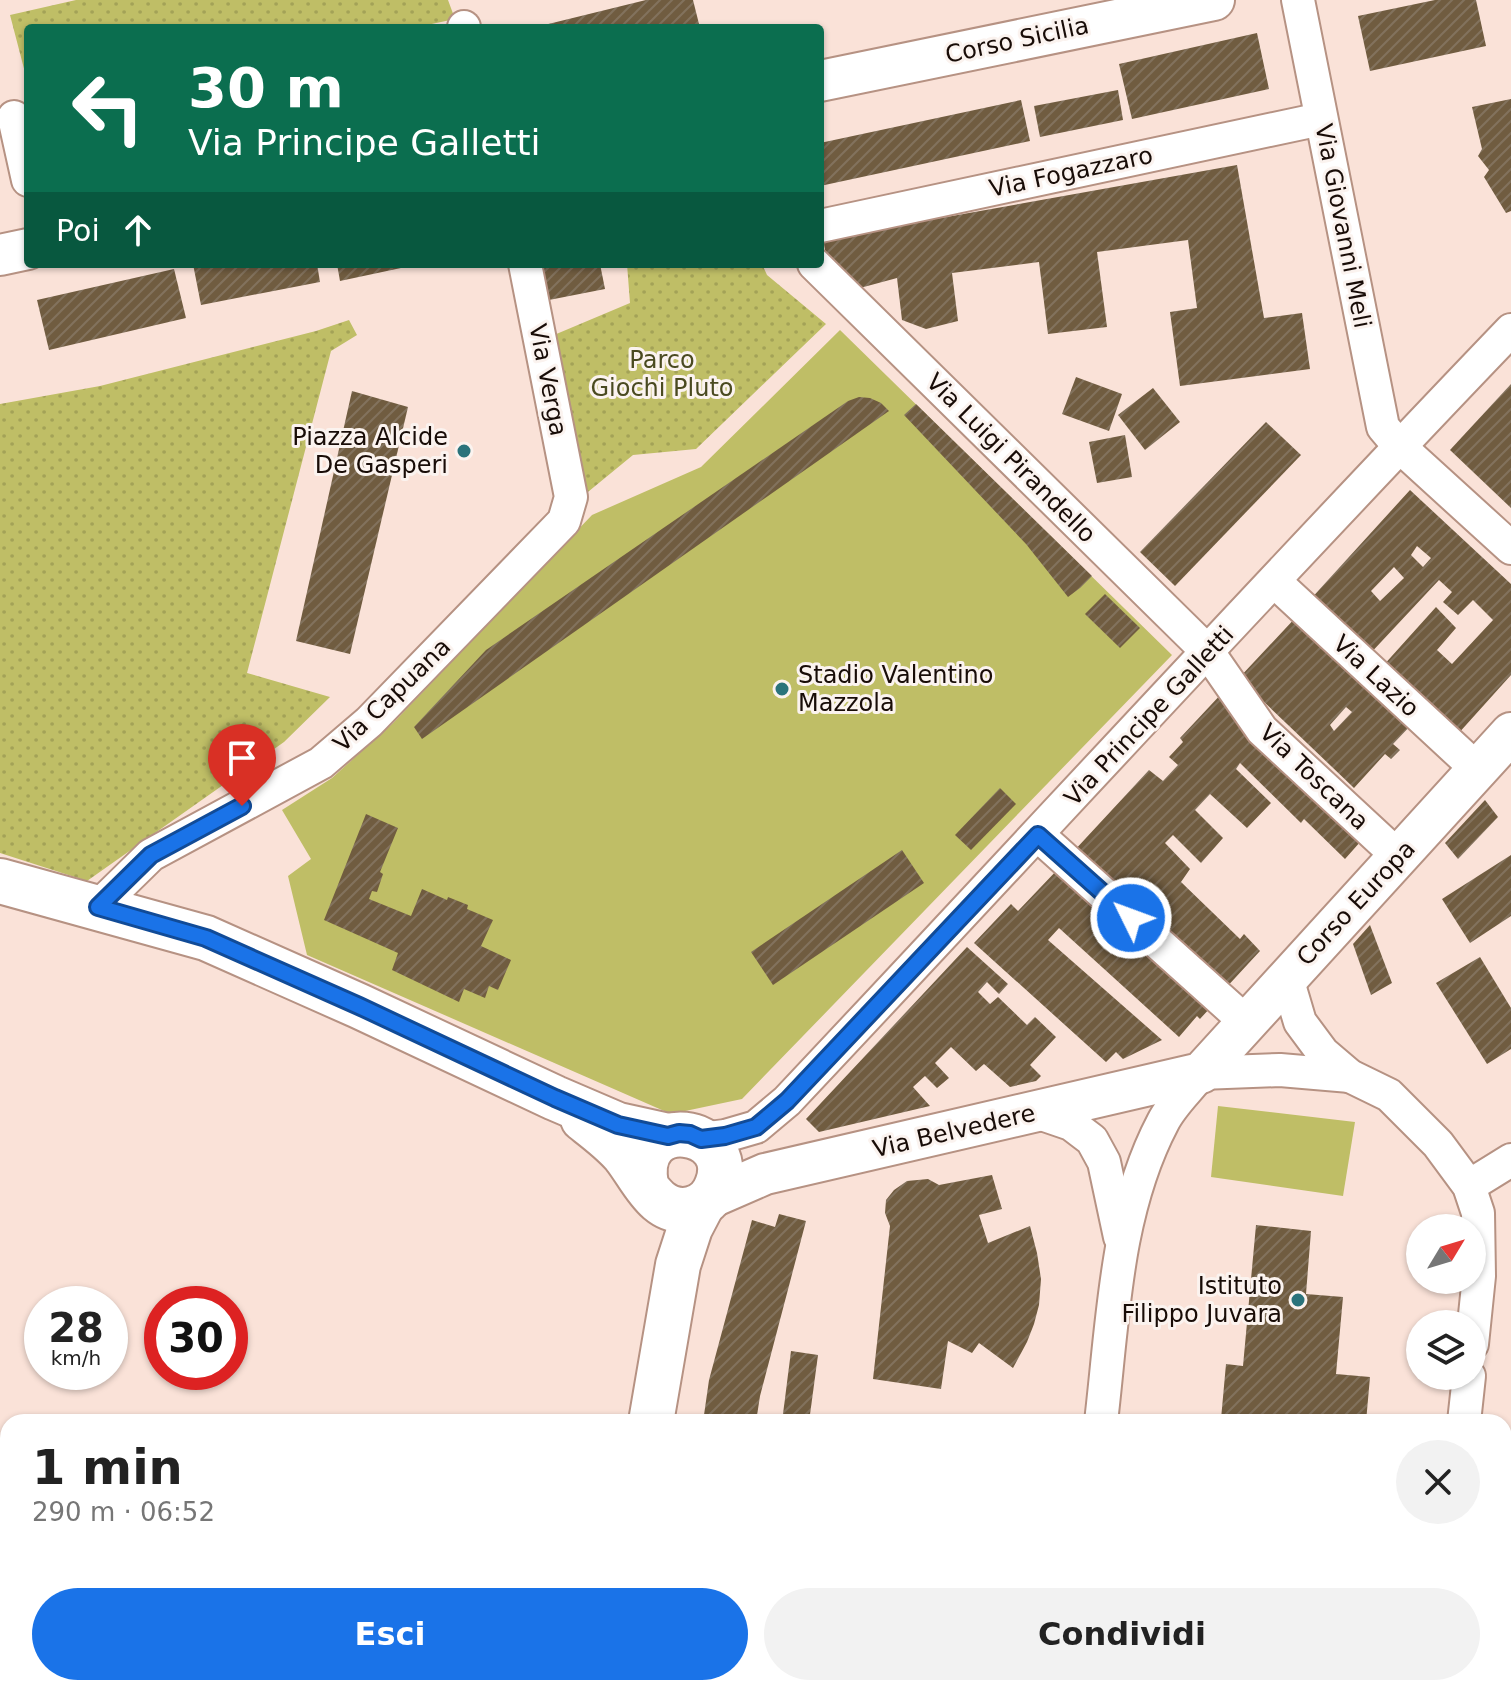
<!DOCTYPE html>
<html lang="it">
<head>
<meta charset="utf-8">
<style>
	body { margin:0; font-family:"DejaVu Sans",sans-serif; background:#f2f2f2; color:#222; height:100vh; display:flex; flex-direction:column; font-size:30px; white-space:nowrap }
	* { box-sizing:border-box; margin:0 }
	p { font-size:26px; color:#767676 }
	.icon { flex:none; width:44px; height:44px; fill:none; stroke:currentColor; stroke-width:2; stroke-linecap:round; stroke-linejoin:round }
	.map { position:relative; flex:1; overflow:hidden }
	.drawer { position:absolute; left:0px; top:1414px; width:1512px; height:282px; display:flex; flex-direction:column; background:#fff; border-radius:24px 24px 0 0; box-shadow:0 2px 6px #0004 }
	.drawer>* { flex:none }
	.banner { position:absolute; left:24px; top:24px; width:800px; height:244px; border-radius:8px; box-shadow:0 2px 6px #0004; background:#0b6e4f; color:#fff; overflow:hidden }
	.needle { width:52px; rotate:52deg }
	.tools { position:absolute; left:1406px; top:1214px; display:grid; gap:16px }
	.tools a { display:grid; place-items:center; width:80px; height:80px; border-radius:50%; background:#fff; box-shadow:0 2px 6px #0004; font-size:40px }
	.speed { position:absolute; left:24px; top:1286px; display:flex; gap:16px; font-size:40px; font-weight:700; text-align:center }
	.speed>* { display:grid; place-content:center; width:104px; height:104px; border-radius:50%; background:#fff; box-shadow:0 2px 6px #0004; line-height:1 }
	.speed small { font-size:20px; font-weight:400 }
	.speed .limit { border:12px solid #d22; background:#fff; color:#111 }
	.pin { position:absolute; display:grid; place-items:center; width:68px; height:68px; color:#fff; margin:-82px -34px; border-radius:50% 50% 50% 0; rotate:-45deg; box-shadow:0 0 8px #0007 }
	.pin .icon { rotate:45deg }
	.me { position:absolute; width:88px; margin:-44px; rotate:312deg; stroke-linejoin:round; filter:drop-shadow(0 0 6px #0008) }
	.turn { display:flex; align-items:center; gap:28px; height:168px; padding:0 32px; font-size:36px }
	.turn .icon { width:104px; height:104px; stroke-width:2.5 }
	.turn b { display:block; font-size:56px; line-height:68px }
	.then { display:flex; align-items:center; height:76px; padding:0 32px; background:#0003; gap:16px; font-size:30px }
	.round { display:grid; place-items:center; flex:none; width:84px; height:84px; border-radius:42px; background:#f2f2f2 }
	.head { display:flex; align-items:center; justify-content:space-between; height:136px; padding:0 32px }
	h1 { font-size:48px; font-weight:600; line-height:60px }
	.cta { display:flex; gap:16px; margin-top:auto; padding:16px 32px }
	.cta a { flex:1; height:92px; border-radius:48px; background:#1a73e8; color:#fff; font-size:32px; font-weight:600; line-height:92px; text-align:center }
	.cta a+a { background:#f2f2f2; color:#222 }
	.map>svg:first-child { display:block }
</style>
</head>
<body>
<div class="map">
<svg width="1511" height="1695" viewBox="0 0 1511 1695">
	<defs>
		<pattern id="park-dots" width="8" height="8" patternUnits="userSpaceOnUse" patternTransform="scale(2)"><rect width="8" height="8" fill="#bfbe66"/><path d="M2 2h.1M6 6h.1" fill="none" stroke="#a3a257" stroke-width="1.8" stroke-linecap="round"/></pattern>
		<pattern id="building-hatch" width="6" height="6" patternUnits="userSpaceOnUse" patternTransform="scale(2)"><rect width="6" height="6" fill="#705c40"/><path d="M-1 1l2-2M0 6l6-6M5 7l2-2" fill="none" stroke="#82725d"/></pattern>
	</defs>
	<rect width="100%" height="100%" fill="#fae2d8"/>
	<g fill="#bfbe66">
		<polygon points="840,330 1172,655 742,1099 671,1114 307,955 288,876 311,859 282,810 332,778 393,723 592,515 701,467"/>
		<polygon points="1218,1106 1355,1122 1343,1196 1211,1177"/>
	</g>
	<g fill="url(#park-dots)">
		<polygon points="76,0 448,0 455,19 413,28 28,28 28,84 10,15"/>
		<polygon points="627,264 762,264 767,275 826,324 696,449 633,455 583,496 554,335 630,303"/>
		<polygon points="349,320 357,335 331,351 247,673 330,697 284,742 87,881 0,853 0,404 100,386 316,331"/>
	</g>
	<g fill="url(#building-hatch)" fill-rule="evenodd">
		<polygon points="646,0 693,0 700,28 532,28"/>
		<polygon points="1435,0 1476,0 1486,46 1370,71 1358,16"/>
		<polygon points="1257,33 1269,89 1132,119 1119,64"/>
		<polygon points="1118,90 1123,120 1040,137 1034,106"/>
		<polygon points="1511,99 1511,211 1506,213 1484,177 1489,170 1478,156 1482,149 1472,107"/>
		<polygon points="1021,100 1030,141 820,186 820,143"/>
		<polygon points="1237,165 1264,318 1302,313 1310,369 1180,386 1170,312 1197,308 1188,240 1097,252 1107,327 1048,334 1039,262 952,273 958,321 926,329 902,320 897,278 860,288 827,260 823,239"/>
		<polygon points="193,264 317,264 320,282 201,305"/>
		<polygon points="337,264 415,264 415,265 340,281"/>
		<polygon points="541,264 600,264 605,289 549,300"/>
		<polygon points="174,269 186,318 49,350 37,300"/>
		<polygon points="1076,377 1122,394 1109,431 1062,414"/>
		<polygon points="1511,384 1511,508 1450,450"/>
		<polygon points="1153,388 1180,422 1145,450 1118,415"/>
		<polygon points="352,391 408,407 350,654 296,641"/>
		<polygon points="859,397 870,398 881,403 889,411 422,739 414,727 486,650 848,401"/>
		<polygon points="916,404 1092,576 1080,588 1068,597 1026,544 904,415"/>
		<polygon points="1266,422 1301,455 1175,586 1140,552"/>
		<polygon points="1125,435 1132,477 1097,483 1089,442"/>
		<path d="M 1410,490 L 1511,584 L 1511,675 L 1457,735 L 1382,667 L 1436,607 L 1456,628 L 1437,650 L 1452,664 L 1493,620 L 1473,600 L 1458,615 L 1443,602 L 1452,592 L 1439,580 L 1367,657 L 1308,602 ZM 1417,546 L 1431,558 L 1423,567 L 1411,555 ZM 1394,567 L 1404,578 L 1380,601 L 1371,591 Z"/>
		<polygon points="1105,594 1140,628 1120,648 1085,614"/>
		<path d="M 1298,615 L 1413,723 L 1393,744 L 1400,750 L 1391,759 L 1385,754 L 1354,788 L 1239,678 ZM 1346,707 L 1352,712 L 1334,731 L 1330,725 Z"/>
		<polygon points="1224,691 1361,841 1345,859 1304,819 1301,823 1240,763 1236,769 1271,803 1247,828 1210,794 1195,810 1223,838 1201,863 1173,835 1165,843 1190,869 1181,882 1240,939 1244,934 1260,951 1223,991 1073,852 1149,770 1163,781 1178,765 1169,757 1183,742 1180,738"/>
		<polygon points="1000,788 1016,804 971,850 955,835"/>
		<polygon points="1485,800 1498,817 1458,859 1445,843"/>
		<polygon points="366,814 398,828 380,872 383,874 377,892 372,891 369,899 411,916 422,889 447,900 448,897 468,905 467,909 493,920 481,946 511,960 498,990 489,986 485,998 464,989 459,1002 392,970 398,953 324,920"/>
		<polygon points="902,850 924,883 773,985 751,952"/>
		<polygon points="1511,855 1511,916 1470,943 1442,899"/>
		<polygon points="1059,868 1211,1007 1200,1019 1197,1016 1179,1037 1059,928 1048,940 1162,1040 1123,1059 1116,1052 1106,1062 974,943 1011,904 1018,911"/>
		<polygon points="1370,925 1392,983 1371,995 1353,944"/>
		<polygon points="967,947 1008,984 999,994 987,982 978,992 990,1004 998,997 1027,1025 1035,1017 1056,1037 1030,1065 1041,1076 1036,1081 1010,1087 984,1064 976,1071 951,1047 935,1063 949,1078 937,1088 925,1076 913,1087 930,1106 819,1132 806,1119"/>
		<polygon points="1480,957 1511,1008 1511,1049 1487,1064 1436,983"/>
		<polygon points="992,1175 1002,1209 979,1215 988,1243 1030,1226 1037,1253 1041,1279 1039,1305 1034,1324 1027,1342 1013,1368 979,1343 972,1353 948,1341 941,1389 873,1379 890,1226 885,1213 886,1200 894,1190 907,1181 928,1179 939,1185"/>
		<polygon points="779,1214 806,1221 760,1396 756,1422 703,1422 709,1380 752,1220 775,1227"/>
		<polygon points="1256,1225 1311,1231 1306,1294 1343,1297 1336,1374 1370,1377 1366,1422 1172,1422 1173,1415 1221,1419 1226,1364 1243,1366"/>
		<polygon points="791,1351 818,1355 809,1422 782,1422"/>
		<polygon points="676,1688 742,1688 743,1695 678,1695"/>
		<polygon points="832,1688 914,1688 913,1695 831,1695"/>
	</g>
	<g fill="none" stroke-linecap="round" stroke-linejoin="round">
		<g stroke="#b69283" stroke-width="36">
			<g id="minor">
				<polyline points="1298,0 1383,427 1399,446 1511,548"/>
				<polyline points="464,27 464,28"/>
				<polyline points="14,117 28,180"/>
				<polyline points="820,226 1321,119"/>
				<polyline points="814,264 1208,652 1262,730 1399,857"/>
				<polyline points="1274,581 1478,770"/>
				<polyline points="1038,835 1246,1022"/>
				<polyline points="98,907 151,855 321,763 369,722 564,521 571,497 525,264"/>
				<polyline points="1287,978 1300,1022 1323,1053 1350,1076 1389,1095 1438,1144 1469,1186 1478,1213 1479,1276 1472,1344"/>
				<polyline points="1036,1112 1071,1124 1092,1140 1104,1162 1120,1237"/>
				<path d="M 701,1139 L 725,1136 L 756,1127 L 787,1101 C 1029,844 1267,584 1511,330"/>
				<polyline points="1469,1186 1511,1160"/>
				<path d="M 1101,1422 C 1113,1321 1115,1213 1163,1122 C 1172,1104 1189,1089 1201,1073 L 1280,1070 L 1350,1076"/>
				<polyline points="1464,1422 1469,1376"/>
				<polyline points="1504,1466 1511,1477"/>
				<polyline points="0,1587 8,1585"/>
				<polyline points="1504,1622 1511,1555"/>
				<polyline points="1070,1695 1071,1688"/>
				<polyline points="1434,1695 1434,1688"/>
				<polyline points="1496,1695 1497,1688"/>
			</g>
		</g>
		<g stroke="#b69283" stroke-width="44">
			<g id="tertiary">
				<polyline points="820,81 1214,0"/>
				<polyline points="0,255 28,249"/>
				<polyline points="710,1198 765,1174 1201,1073 1511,733"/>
			</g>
		</g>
		<g stroke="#b69283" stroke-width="48">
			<g id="primary">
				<polyline points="0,881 206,938 359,1006 555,1098 618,1125 668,1136"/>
				<path d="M 583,1119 C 597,1130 612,1141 624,1155 C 642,1177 656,1217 691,1209 C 703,1206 713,1197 717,1185 C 740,1127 632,1109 646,1185"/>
				<polyline points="651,1422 678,1265 690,1228 702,1205"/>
				<polyline points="582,1688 583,1695"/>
				<polyline points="638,1695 640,1688"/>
			</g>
		</g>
		<use href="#minor" stroke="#fff" stroke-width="32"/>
		<use href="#tertiary" stroke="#fff" stroke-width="40"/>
		<use href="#primary" stroke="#fff" stroke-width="44"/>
	</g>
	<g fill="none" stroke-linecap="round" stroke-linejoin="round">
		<g stroke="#114b97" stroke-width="20">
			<polyline id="route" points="242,806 151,855 98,907 206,938 359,1006 555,1098 618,1125 668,1136 679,1133 690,1134 701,1139 725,1136 756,1127 787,1101 1038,835 1131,918"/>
		</g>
		<use href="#route" stroke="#1a73e8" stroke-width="14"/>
	</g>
	<g fill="#2a737b" stroke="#fbf3ef" stroke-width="3">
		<circle cx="464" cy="451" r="8"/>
		<circle cx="782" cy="689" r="8"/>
		<circle cx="1298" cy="1300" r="8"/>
	</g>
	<g text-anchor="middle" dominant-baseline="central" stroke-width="6" stroke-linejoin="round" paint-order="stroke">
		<g font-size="24" fill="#180c07" stroke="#fbf3ef">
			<text transform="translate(1017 40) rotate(-12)">Corso Sicilia</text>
			<text transform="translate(1071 172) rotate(-12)">Via Fogazzaro</text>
			<text transform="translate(1343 226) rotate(79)">Via Giovanni Meli</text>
			<text transform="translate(548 380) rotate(79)">Via Verga</text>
			<text transform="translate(1011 458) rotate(45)">Via Luigi Pirandello</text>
			<text transform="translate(1376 676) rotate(43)">Via Lazio</text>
			<text transform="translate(392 695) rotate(-44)">Via Capuana</text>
			<text transform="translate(1149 716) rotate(-47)">Via Principe Galletti</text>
			<text transform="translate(1314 777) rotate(44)">Via Toscana</text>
			<text transform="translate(1356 903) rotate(-47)">Corso Europa</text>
			<text transform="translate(954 1131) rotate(-13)">Via Belvedere</text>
		</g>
		<g font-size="24" fill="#4a4a20" stroke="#fbf3ef">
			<text x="662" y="360">Parco<tspan x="662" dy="28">Giochi Pluto</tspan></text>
		</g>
		<g font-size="24" fill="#180c07" stroke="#fbf3ef" text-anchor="end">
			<text x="448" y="437">Piazza Alcide<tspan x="448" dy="28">De Gasperi</tspan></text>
			<text x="798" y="675" text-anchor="start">Stadio Valentino<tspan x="798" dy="28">Mazzola</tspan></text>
			<text x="1282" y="1286">Istituto<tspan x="1282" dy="28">Filippo Juvara</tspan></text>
		</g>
	</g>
</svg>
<div class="tools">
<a><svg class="needle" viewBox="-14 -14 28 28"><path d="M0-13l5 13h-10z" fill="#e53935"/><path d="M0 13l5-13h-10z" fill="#767676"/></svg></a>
<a><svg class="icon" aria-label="layers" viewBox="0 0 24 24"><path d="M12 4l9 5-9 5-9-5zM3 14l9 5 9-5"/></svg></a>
</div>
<div class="speed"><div>28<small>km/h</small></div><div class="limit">30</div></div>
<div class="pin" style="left:242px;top:806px;background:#d93025"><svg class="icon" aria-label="arrive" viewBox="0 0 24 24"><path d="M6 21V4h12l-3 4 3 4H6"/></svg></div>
<svg class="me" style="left:1131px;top:918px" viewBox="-20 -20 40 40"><circle r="17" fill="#1a73e8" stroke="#fff" stroke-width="3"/><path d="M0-11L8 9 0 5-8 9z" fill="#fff"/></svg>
<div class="banner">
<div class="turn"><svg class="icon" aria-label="left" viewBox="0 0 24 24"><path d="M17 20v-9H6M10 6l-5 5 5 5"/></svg><div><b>30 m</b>Via Principe Galletti</div></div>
<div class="then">Poi<svg class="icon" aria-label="ahead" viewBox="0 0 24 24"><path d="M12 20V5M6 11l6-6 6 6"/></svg></div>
</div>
<section class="drawer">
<div class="head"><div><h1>1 min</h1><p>290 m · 06:52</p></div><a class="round"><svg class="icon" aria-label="close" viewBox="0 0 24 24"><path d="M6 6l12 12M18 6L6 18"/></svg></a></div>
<div class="cta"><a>Esci</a><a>Condividi</a></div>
</section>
</div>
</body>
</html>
